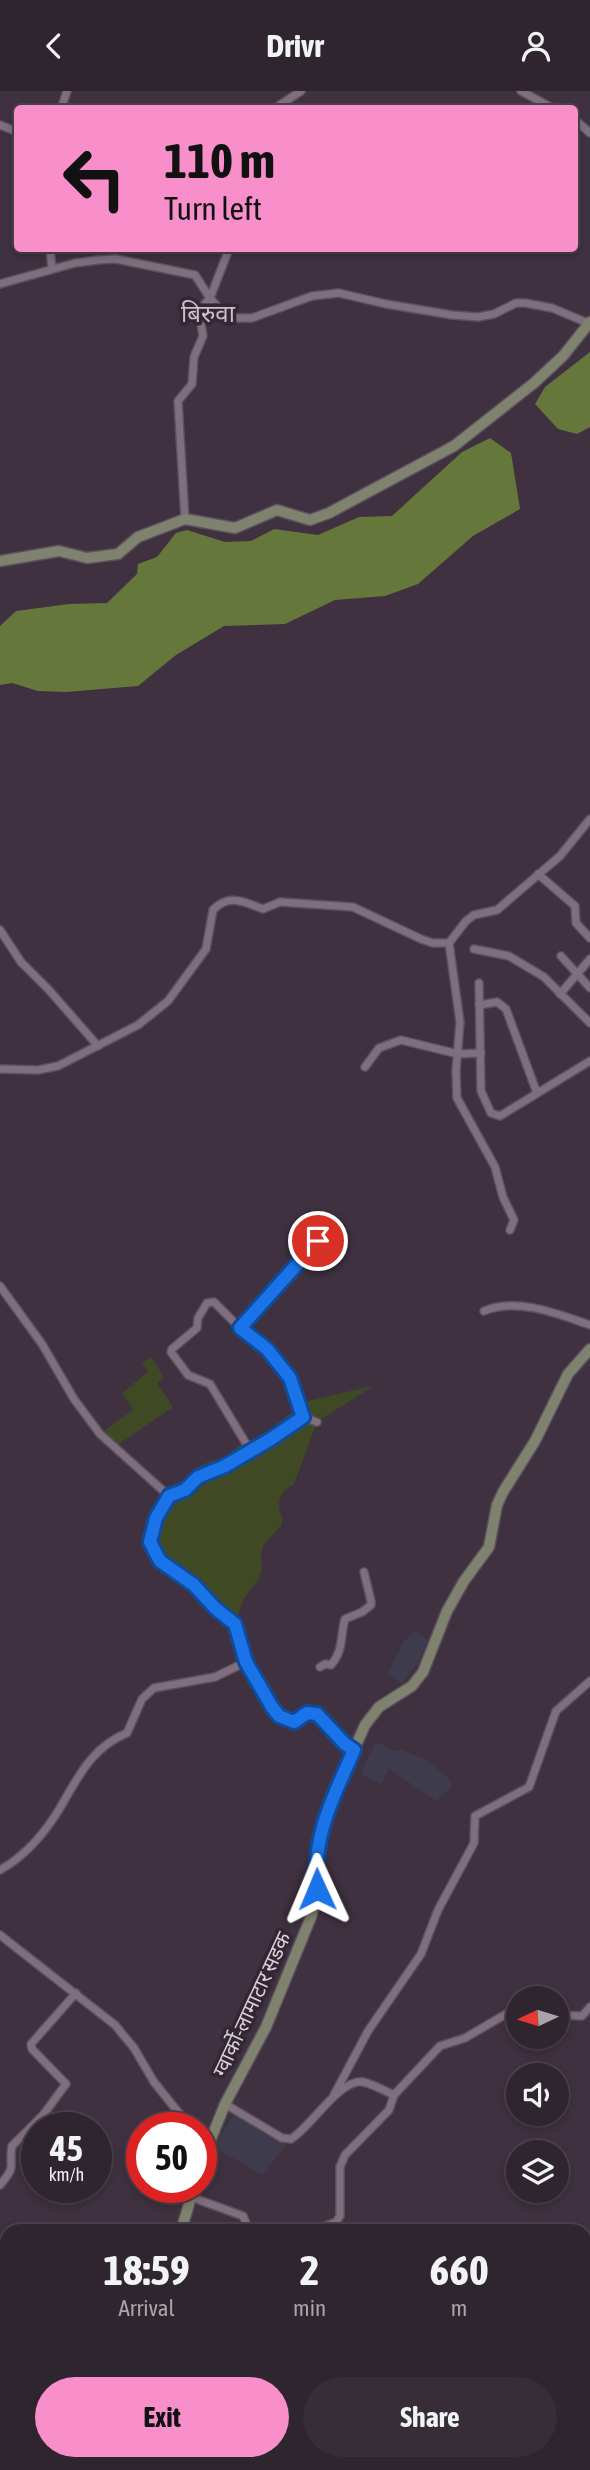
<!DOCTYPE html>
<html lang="en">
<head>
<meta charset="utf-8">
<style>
	body { margin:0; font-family:"Asap Condensed","Noto Sans Devanagari",sans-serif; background:#372d37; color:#f1f3f6; height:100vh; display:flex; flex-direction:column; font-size:26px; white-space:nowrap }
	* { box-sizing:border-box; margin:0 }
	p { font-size:23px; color:#a7a5aa }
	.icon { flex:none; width:38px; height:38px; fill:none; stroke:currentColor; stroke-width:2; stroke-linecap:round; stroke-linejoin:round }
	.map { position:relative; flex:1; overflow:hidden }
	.sheet { position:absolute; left:0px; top:2133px; width:592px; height:247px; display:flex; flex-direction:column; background:#2f252f; border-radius:21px 21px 0 0; box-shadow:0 4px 10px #0003,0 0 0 2px #4a424b }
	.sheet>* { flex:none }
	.hud { position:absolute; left:14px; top:14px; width:564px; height:147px; border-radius:7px; box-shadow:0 4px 10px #0003,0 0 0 2px #4a424b; background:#f98fca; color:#111; overflow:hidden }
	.needle { width:46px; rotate:266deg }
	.buttons { position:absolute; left:506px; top:1895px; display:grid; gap:14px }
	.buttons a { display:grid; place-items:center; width:63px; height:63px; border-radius:50%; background:#2f252f; box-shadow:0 4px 10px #0003,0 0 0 2px #4a424b; font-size:35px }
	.speed { position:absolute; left:21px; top:2021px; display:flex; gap:14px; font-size:35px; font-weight:700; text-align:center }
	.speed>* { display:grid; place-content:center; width:91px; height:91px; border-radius:50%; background:#2f252f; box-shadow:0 4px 10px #0003,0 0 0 2px #4a424b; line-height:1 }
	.speed small { font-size:18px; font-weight:400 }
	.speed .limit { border:10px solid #d22; background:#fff; color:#111 }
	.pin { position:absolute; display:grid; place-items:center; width:60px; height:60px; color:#fff; margin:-30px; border:4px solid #fff; border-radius:50%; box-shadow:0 2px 7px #0007 }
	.me { position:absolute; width:77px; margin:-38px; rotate:359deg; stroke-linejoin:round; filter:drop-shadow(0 0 5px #0008) }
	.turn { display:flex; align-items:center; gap:24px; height:147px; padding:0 35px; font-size:32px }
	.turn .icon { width:91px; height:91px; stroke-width:2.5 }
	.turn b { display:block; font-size:49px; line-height:60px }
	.eta { display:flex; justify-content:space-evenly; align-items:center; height:119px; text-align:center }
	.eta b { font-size:42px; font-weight:700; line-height:49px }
	.button { display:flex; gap:14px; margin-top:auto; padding:14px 35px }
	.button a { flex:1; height:80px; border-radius:42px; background:#f98fca; color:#111; font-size:28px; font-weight:700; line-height:80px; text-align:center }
	.button a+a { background:#372d37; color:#f1f3f6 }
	header { display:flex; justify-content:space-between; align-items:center; height:91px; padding:0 35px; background:#2f252f; font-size:32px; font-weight:700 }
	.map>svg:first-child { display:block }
</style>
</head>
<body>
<header><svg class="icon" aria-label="back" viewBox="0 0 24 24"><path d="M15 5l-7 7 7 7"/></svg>Drivr<svg class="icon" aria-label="person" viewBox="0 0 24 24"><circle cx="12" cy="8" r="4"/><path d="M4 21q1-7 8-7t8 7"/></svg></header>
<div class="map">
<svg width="590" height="2379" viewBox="0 0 590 2379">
	<rect width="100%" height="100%" fill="#3f313f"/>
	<g fill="#3e3b4d">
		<polygon points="415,1540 428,1549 418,1572 402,1593 388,1582 402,1553"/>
		<polygon points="376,1651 395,1660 400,1658 425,1668 449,1688 452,1696 437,1710 389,1678 381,1693 360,1683"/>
		<polygon points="234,2023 286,2054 262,2084 214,2056"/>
	</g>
	<g fill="#3f4a25">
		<polygon points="151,1266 164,1286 157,1292 173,1316 113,1357 100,1343 133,1319 122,1302 148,1281 142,1272"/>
		<polygon points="373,1295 317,1331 294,1393 283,1401 279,1411 279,1419 283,1428 281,1435 264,1453 261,1463 262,1478 259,1488 244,1507 235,1533 194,1494 160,1470 150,1451 165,1409 195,1377 211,1370 228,1366 243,1350 255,1348 277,1335 287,1325 311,1309"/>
	</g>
	<g fill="#66773c">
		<polygon points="590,261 590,336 577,343 558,338 535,313 545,296"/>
		<polygon points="490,347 511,362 520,418 473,445 418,493 385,505 335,509 285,533 224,535 176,564 138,595 66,601 38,600 12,592 0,594 0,535 16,520 69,513 107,512 137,483 138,473 157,466 176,442 187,439 225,451 251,450 274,438 318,444 359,426 392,425 462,361"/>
	</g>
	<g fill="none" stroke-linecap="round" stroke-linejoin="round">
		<g stroke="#5b505b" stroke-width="10">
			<g id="minor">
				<polyline points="521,0 554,18"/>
				<polyline points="61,18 67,0"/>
				<polyline points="274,18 301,0"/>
				<polyline points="574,28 590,42"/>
				<polyline points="0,34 18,41"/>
				<polyline points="50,158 52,178"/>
				<polyline points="0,193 75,172 98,169 116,168 195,184 210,207 227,226 238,227 252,227 312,205 339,202 386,213 452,224 478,226 494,223 516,212 525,212 552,217 588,232"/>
				<polyline points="185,428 178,310 192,293 194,266 203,245 200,226 201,217 210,207 229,158"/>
				<polyline points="538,783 575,815 576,832 590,847"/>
				<polyline points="0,839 21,871 49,899 98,955"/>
				<polyline points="449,852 460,931 456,980 457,1007 495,1076 503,1106 514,1129 510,1139"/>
				<polyline points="474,858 509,865 544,886 590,932"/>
				<polyline points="561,865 590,897"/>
				<polyline points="479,892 481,1000 491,1022 500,1025 590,970"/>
				<polyline points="560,903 590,868"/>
				<polyline points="479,914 497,911 506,918 537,1002"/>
				<polyline points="365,976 379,957 401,949 458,963 481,962"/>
				<path d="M 0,978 L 38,979 L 58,975 L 138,934 L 168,910 L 206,858 L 213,819 C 229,802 244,811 263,818 L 280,811 L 353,816 L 421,848 L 433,852 L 449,852 L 466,830 L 474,824 L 497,819 L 560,765 L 590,728"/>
				<polyline points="0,1195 42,1253 74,1308 100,1343 169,1405 156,1427 150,1451 160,1470 194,1494 215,1517 235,1533 246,1571"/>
				<path d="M 484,1220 C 517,1206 558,1223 590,1234"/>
				<polyline points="240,1237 318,1150"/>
				<polyline points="250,1359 210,1293 188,1284 171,1261 172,1258 197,1237 198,1227 207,1212 214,1211 240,1237 267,1258 290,1287 303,1326"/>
				<polyline points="169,1405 185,1399 198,1386 225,1375 271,1348 303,1326 317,1331"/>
				<path d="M 320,1576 L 325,1573 L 331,1574 C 344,1559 340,1545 345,1528 L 362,1521 L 371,1514 L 371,1510 L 364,1481"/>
				<path d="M 0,1779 C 25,1765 45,1742 60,1717 C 78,1686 92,1656 127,1642 L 142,1608 L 154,1597 L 215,1586 L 246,1571 L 279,1625 L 294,1631 L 307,1622 L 317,1623 L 345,1653 L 354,1659"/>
				<polyline points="0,1844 115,1934 134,1957 154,1991 191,2037"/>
				<polyline points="556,1924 582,1925 590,1916"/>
				<polyline points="334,2004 368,1940 421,1863 438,1819 474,1752 475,1725 529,1696 556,1620 590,1590"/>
				<path d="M 225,2013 L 282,2047 L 291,2048 C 312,2035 339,1988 363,1991 C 373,1993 385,2000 394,2004 L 440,1955 L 465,1947 L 518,1916"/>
				<path d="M 0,2094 C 18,2073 8,2077 12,2055 L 43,2024 L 66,1993 L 32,1958 L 31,1953 L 76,1902"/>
				<polyline points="191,2106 243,2125 247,2134 243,2140"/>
				<polyline points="313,2140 336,2131 340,2125 340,2076 345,2064 389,2019 394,2004"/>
				<polyline points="68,2379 73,2373"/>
				<polyline points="233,2379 235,2373"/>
			</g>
		</g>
		<g stroke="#5b505b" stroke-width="13">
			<g id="secondary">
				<polyline points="0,470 59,460 87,467 118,463 138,446 185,428 235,437 277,419 310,429 329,422 454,355 534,292 563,265 590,231"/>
				<polyline points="201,2073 225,2013 266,1936 311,1826 316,1807 315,1770 321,1741 328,1717 365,1634 379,1616 412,1595 423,1581 447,1520 464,1490 489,1456 497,1414 503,1401 535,1350 568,1283 590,1258"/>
				<polyline points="181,2140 194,2096"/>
				<polyline points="120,2379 122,2373"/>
			</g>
		</g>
		<use href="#minor" stroke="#7f6e7e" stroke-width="7"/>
		<use href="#secondary" stroke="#7f826e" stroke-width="10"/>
	</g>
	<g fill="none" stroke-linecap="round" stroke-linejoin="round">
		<g stroke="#114b97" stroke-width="18">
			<path id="route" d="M 317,1798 C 312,1745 333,1707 354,1659 L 345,1653 L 317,1623 L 307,1622 L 294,1631 L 279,1625 L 272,1616 L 246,1571 L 235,1533 L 215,1517 L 194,1494 L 160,1470 L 150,1451 L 156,1427 L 169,1405 L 185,1399 L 198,1386 L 225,1375 L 271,1348 L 303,1326 L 290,1287 L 267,1258 L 240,1237 L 318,1150"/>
		</g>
		<use href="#route" stroke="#1a73e8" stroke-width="12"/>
	</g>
	<g text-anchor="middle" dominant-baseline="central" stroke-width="7" stroke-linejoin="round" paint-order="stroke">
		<g font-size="21" fill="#d8cfd8" stroke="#342734">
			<text transform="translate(251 1913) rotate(-65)">ग्वार्को-लामाटार सडक</text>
		</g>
		<g font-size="24" fill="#cfbdce" stroke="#342734">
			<text x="208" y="222">बिरुवा</text>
		</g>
	</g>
</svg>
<div class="buttons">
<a><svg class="needle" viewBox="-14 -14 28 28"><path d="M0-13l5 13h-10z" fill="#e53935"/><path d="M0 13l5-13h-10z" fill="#a7a5aa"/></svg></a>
<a><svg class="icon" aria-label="sound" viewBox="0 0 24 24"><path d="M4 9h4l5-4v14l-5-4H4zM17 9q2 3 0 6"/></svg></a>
<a><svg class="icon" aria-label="layers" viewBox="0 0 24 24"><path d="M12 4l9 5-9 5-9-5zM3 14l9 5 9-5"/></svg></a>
</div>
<div class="speed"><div>45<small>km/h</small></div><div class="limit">50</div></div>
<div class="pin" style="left:318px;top:1150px;background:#d93025"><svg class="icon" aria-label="arrive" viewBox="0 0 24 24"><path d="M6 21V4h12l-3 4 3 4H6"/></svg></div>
<svg class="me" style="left:317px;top:1798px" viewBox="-20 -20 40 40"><path d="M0-17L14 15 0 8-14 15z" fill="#1a73e8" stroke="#fff" stroke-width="4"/></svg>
<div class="hud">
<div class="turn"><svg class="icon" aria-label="left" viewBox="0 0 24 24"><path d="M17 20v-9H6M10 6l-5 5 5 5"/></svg><div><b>110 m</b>Turn left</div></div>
</div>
<section class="sheet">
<div class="eta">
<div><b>18:59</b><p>Arrival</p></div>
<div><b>2</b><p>min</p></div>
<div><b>660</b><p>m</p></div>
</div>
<div class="button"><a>Exit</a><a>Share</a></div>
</section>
</div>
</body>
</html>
